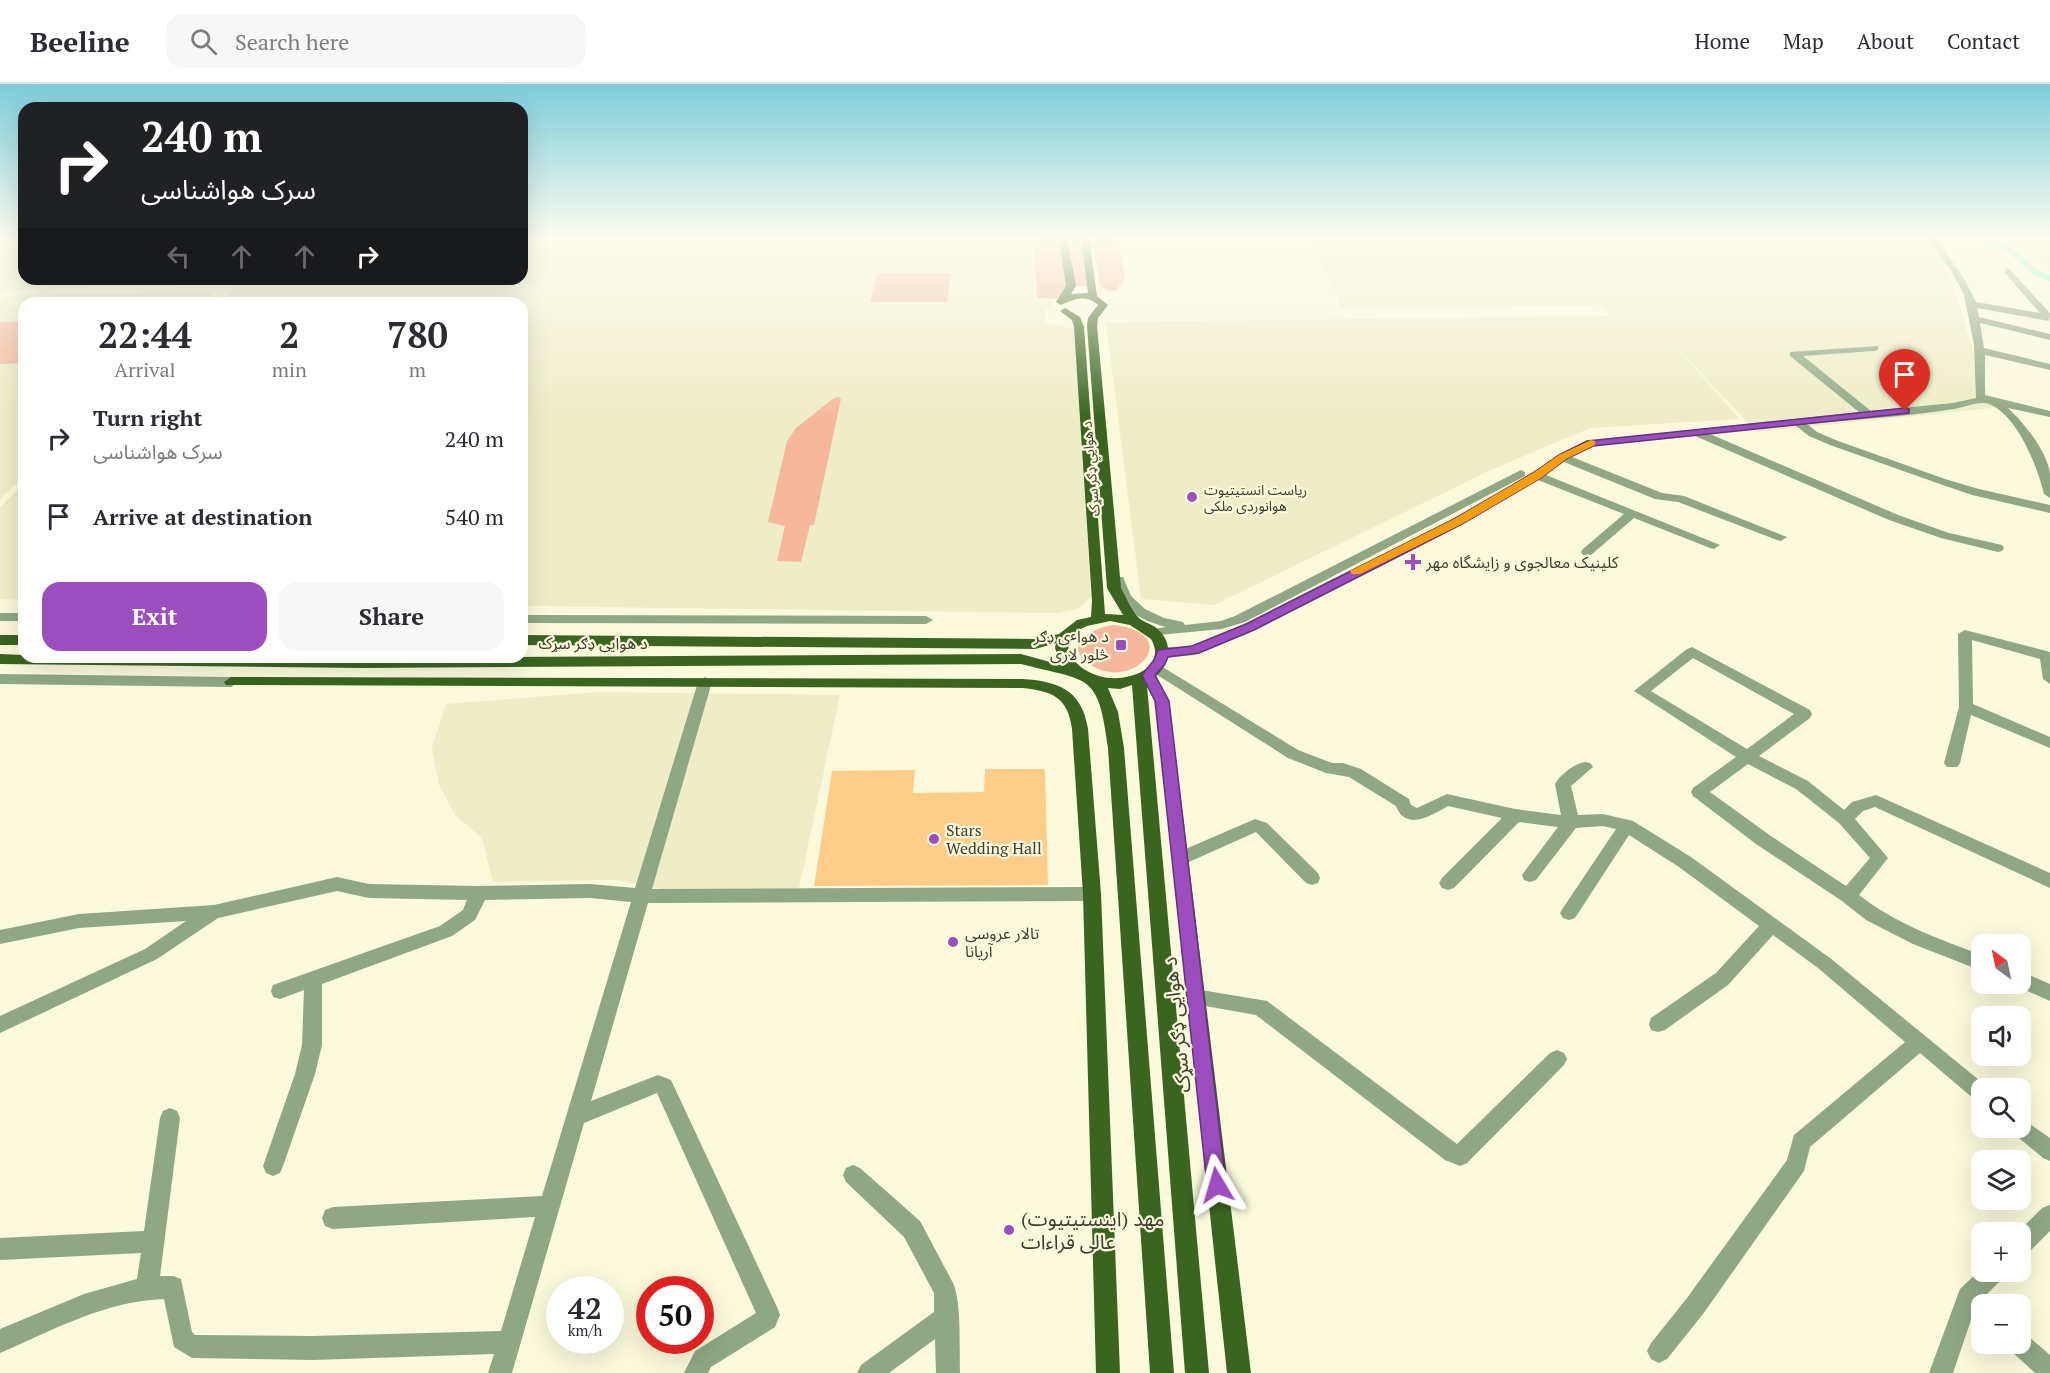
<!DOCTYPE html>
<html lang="en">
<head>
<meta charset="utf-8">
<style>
	body { margin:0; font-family:"PT Serif","Noto Sans Arabic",serif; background:#f7f7f7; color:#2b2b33; height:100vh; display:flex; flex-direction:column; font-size:22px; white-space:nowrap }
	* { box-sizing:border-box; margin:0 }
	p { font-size:20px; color:#7c7c81 }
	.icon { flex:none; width:33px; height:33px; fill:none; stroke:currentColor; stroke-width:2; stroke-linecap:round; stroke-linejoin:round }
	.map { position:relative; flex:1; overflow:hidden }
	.panel { position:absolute; left:18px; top:213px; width:510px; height:366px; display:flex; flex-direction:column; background:#fff; border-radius:18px; box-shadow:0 6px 24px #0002 }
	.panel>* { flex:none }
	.guide { position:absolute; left:18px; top:18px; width:510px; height:183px; border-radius:18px; box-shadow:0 6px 24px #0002; background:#202124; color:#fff; overflow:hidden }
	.needle { width:39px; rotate:327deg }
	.tools { position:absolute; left:1971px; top:850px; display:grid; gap:12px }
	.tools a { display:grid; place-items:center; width:60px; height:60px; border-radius:12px; background:#fff; box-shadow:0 6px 24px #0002; font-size:30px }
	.speed { position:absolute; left:546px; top:1192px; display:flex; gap:12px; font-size:30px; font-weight:700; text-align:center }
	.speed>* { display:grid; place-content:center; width:78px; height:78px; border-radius:50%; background:#fff; box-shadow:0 6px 24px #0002; line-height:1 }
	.speed small { font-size:15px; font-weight:400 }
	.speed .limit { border:9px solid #d22; background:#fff; color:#111 }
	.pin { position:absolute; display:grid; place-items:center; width:51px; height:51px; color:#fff; margin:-62px -26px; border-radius:50% 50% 50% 0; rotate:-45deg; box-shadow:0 0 6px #0007 }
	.pin .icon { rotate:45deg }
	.me { position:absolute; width:66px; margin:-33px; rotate:353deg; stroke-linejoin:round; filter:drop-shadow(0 0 4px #0008) }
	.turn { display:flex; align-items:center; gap:21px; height:126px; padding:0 24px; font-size:27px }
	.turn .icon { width:78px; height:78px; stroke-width:2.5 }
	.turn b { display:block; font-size:42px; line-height:51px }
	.lanes { display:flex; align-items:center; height:57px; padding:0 24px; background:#0003; justify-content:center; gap:30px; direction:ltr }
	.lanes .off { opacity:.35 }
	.eta { display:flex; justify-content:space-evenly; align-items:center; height:102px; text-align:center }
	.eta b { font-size:36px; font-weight:700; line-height:42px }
	.button { display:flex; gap:12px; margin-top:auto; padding:12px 24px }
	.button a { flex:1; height:69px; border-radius:18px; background:#9c4ebe; color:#fff; font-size:24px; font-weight:700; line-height:69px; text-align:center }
	.button a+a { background:#f7f7f7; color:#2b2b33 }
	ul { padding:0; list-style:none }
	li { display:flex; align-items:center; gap:18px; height:78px; padding:0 24px }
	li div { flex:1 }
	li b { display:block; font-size:22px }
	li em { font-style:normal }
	header { display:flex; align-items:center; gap:36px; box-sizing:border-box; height:84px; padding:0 30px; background:#fff; border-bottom:2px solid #e1e1e2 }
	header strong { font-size:28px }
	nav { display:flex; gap:33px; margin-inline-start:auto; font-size:21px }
	.search { width:420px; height:54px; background:#f7f7f7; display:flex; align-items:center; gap:15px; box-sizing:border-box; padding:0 21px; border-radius:18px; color:#7c7c81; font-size:22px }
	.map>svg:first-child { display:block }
</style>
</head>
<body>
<header>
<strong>Beeline</strong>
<div class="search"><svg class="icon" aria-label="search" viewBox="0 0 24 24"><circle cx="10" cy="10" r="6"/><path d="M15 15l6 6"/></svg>Search here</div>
<nav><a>Home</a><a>Map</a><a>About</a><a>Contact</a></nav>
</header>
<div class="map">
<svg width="2050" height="1289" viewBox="0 0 2050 1289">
	<rect width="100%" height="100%" fill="#faf9db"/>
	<g fill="#eeedc7">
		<polygon points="0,153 24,153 24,195 522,195 522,153 1032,153 1036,215 1050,215 1051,223 1045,224 1045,239 1075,245 1091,513 1078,525 1058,529 522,522 522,219 220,219 236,202 35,203 0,210"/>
		<polygon points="1311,153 1934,153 1956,212 1992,324 1756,348 1658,243 1740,335 1590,344 1493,385 1214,521 1141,515 1106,238 1609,232 1614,235 1599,219 1589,222 1342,224"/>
		<polygon points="1996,153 2050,153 2050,184 2023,164"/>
		<polygon points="214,208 203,219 24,219 24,392 0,415 0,214 17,211"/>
		<polygon points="24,399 24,516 0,515 0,424"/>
		<polygon points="598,608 840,611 799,804 666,806 614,796 493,798 482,754 455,731 439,701 432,663 446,620"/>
	</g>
	<g fill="#f6b89d">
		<polygon points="1033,153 1061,153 1070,202 1063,207 1063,212 1060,215 1037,214"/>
		<polygon points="1068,153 1080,153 1089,202 1076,202"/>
		<polygon points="1091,153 1118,153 1125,194 1116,207 1108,207 1100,202"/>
		<polygon points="877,189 951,189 947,218 870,218"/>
		<polygon points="0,238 24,238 24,279 0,280"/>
		<polygon points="839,313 841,315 814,441 810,441 801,478 777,477 785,442 768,438 787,357 796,344 834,314"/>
		<path d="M 1114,541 C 1187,550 1132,610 1089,580 C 1061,560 1094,543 1114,541 Z"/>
	</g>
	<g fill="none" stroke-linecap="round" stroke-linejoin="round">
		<path fill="#7bf2c4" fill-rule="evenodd" d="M 1978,153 C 2017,153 2020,181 2050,191 L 2050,197 L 2035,192 L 2009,169 Z"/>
	</g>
	<polygon fill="#fecd89" points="985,685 1045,685 1048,801 814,802 832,687 915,686 913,709 984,708"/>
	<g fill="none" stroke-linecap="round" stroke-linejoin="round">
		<g fill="#8fa784" fill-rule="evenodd">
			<path d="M 1926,153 L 1935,153 L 1965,196 L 1976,218 L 2040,229 L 2005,189 L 2005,185 L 2008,184 L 2050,229 L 2049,237 L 1977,224 L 1979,233 L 2050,250 L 2050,256 L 1980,239 L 1984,264 L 2050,280 L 2050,286 L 1985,271 L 1985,311 L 2050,327 L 2050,333 L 2008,324 C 2025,340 2046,366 2050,389 C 2050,397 2050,406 2050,414 L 2044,410 C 2037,381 2017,331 1989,320 C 1979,316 1963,324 1953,325 C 1905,333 1856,335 1807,340 L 1817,348 L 1838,357 L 1945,395 L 1979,405 L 2050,421 L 2050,429 L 1972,411 L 1937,399 L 1830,361 L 1809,352 L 1795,341 L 1710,350 L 1898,431 L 1949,449 L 2002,461 L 2004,464 L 2002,467 L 1998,468 L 1941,454 L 1889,436 L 1695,352 L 1594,362 L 1572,373 L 1662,409 L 1684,412 L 1787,453 L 1781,457 L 1777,456 L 1678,418 L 1655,415 L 1564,378 L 1546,391 L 1720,461 L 1714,465 L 1710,464 L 1634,434 L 1591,471 L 1583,471 L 1581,468 L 1583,465 L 1624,430 L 1538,396 L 1462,440 L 1384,478 L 1255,546 L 1194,571 L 1162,574 L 1155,569 C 1162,560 1179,564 1189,562 C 1208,559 1236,545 1253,536 C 1319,501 1386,469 1453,435 C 1499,411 1541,380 1587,357 L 1859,328 L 1790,272 L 1790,268 L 1878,262 L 1878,266 L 1874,267 L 1803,272 L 1871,327 L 1953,319 L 1976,314 L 1974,261 L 1964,211 L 1952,188 Z"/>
			<path d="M 1521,386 L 1525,388 L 1525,392 L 1245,538 L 1222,545 L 1148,552 L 1146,549 L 1148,546 L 1166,543 C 1140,536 1118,524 1111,496 L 1113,493 L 1123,493 L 1131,512 L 1145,525 L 1164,534 L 1183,538 L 1185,541 L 1221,537 L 1235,532 Z"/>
			<rect x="0" y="529" width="24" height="8"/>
			<polygon points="522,531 926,532 933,536 926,540 522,539"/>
			<polygon points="1965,546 2050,568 2050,600 2043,595 2040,575 1972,556 1973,620 2050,653 2050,664 1971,631 1960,679 1957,683 1947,683 1944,679 1959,623 1958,550"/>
			<path d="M 1692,563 L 1810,626 L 1812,630 L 1810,634 L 1759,672 L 1808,697 L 1844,726 L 1852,718 L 1876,711 L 2050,789 L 2050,804 L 1875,723 L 1863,727 L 1855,735 L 1888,774 L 1859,811 C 1896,840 1939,855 1982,871 L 1982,887 L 1913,860 L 1866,836 L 1842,817 L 1756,760 L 1693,712 L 1691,708 L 1693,704 L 1736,673 L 1634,607 L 1687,565 ZM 1693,574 L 1794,630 L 1747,665 L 1651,607 ZM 1748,680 L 1796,705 L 1839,739 L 1870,774 L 1846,802 L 1768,750 L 1710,708 Z"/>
			<path d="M 1156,579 L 1298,666 L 1332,679 L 1343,679 L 1361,685 L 1409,715 L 1411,721 L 1417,724 L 1447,710 L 1515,725 L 1561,731 L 1555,700 C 1561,690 1579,675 1590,679 L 1593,683 L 1571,702 L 1578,731 L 1603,730 L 1633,737 L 1691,773 L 1830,874 L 1990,1005 L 1982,1005 L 1982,1018 L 1975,1016 L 1920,969 L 1810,1063 L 1804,1087 L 1703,1230 L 1667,1275 L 1659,1279 L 1651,1275 L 1647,1267 L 1651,1259 L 1687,1214 L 1787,1076 L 1794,1051 L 1905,958 L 1818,884 L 1773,851 L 1728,901 L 1665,946 L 1658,948 L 1651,946 L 1649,940 L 1651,934 L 1716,889 L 1759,842 L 1679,783 L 1629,751 L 1575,834 L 1569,836 L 1563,834 L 1560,829 L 1563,824 L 1616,745 L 1603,742 L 1576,744 L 1536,796 L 1530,798 L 1524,796 L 1522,791 L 1558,743 L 1519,738 L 1454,804 L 1448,806 L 1442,804 L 1439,799 L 1442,794 L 1502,734 L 1448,722 C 1432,731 1406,748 1396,722 L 1349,693 L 1326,689 L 1288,674 L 1151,587 L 1149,584 L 1151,581 Z"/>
			<polygon points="0,590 231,593 238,598 231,603 0,600"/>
			<path d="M 705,593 L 712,598 L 652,805 L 1092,803 L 1098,805 L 1101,810 L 1098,815 L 1092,817 L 648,819 L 591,1017 L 658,991 L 671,996 L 777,1223 L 780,1231 L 775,1243 L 711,1283 L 708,1289 L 684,1289 L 695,1267 L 756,1229 L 657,1009 L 584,1039 L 512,1289 L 488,1289 L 494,1270 L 313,1276 L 192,1274 L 174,1263 L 164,1215 C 105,1217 53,1246 0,1269 L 0,1245 L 84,1210 L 137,1195 L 141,1169 L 0,1176 L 0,1154 L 144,1147 L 160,1034 L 163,1027 L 170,1024 L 177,1027 L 180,1034 L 160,1192 L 173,1192 L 181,1195 L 192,1248 L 195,1251 L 313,1252 L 501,1247 L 535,1133 L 333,1145 L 325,1142 L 322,1134 L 325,1126 L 333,1123 L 542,1112 L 631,818 L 590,814 L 485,816 L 475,836 L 452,852 L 322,900 L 322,961 L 315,990 L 283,1082 L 280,1089 L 273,1092 L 266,1089 L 263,1082 L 295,990 L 302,961 L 304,906 L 280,915 L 273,913 L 271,907 L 273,901 L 440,842 L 463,826 L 467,816 L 369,814 L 337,807 L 218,834 L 157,875 L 0,949 L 0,932 L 145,865 L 186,837 L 79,844 L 0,860 L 0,846 L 79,830 L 214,821 L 337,793 L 369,800 L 479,802 L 590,800 L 635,804 L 698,598 Z"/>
			<polygon points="1255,735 1267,739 1318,789 1320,794 1318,799 1312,801 1306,799 1256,748 1180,782 1174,780 1172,775 1174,770"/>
			<polygon points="2020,887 2050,900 2050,917 2014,901 2020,900"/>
			<polygon points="1195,905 1267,917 1457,1060 1550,969 1557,966 1564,969 1567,975 1564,981 1467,1079 1460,1082 1445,1076 1256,931 1188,919 1186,913 1188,907"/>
			<polygon points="2020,1033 2050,1054 2050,1077 2043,1074 2013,1049 2011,1044 2020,1044"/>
			<path d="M 853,1081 L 860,1084 L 920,1137 L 953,1199 C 962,1220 959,1264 960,1289 L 936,1289 L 935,1255 L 889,1289 L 857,1289 L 861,1281 L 934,1228 L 934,1209 L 904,1153 L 846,1098 L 843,1091 L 846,1084 Z"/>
			<polygon points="2050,1121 2050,1147 2028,1169 2020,1172 2020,1149 2017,1149 2042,1124"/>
			<polygon points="1982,1184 1982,1188 2004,1188 2001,1196 1984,1213 1991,1221 1982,1221 1982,1237 1972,1233 1953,1289 1929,1289 1960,1205"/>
			<polygon points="2020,1249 2028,1252 2050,1271 2050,1289 2035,1289 2012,1268 2008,1260 2020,1260"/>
		</g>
		<g fill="#3a6420" fill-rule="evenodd">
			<path d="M 1059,153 L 1067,153 L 1076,202 L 1071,210 L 1088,209 L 1081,153 L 1089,153 L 1097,212 L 1108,221 L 1098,234 L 1097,242 L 1121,504 C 1126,513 1131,526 1138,533 C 1142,538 1150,539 1155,543 C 1173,556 1172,578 1156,592 L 1169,617 L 1251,1289 L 1227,1289 L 1155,617 L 1147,602 L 1209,1289 L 1185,1289 L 1132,601 L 1120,605 L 1108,604 L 1118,628 L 1124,664 L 1174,1289 L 1150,1289 L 1108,664 C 1098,588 1090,598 1021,580 L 362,584 L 0,580 L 0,570 L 24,571 L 24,573 L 362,574 L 1021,570 L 1061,581 L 1055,564 L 1056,559 L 1035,565 L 522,561 L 522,551 L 1035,555 L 1059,550 L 1077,536 L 1091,533 L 1092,517 L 1074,243 L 1072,236 L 1060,227 L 1065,224 L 1080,233 L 1084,243 L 1105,530 L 1123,531 L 1107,504 L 1087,242 L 1088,234 L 1098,221 C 1085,210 1074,215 1061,221 L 1056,218 L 1066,202 ZM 1110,537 L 1130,541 L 1151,555 C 1156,563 1157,573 1150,581 C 1145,587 1138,590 1130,592 C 1086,605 1043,558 1087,542 C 1094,540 1103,539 1110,537 Z"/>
			<rect x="0" y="551" width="24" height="10"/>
			<path d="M 231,593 L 1022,595 C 1058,597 1082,606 1088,645 L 1101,810 L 1120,1289 L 1096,1289 L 1083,810 L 1072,645 C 1068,613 1052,607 1022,604 L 226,601 L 224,598 Z"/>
		</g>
	</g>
	<linearGradient id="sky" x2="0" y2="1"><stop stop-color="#7ccdda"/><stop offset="0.46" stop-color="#fdfcef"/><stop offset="1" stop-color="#fdfcef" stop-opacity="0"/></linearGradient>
	<rect width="2050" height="334" fill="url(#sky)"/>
	<polygon fill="#9c4ebe" stroke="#65337c" stroke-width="1.5" points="1905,324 1909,325 1909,329 1593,362 1566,375 1541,394 1462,440 1254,546 1199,569 1168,573 1165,580 1155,591 1169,617 1226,1101 1224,1108 1217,1111 1210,1108 1207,1101 1155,617 1142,591 1154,576 1158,566 1192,562 1246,540 1454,435 1533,389 1559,371 1587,357"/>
	<polygon fill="#f59e0b" points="1591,356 1595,357 1595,361 1566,375 1541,394 1462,440 1360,490 1352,490 1350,487 1454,435 1533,389 1559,371"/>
	<g fill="#9c4ebe" stroke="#faf9db" stroke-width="2">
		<circle cx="1192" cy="413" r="6"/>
		<path d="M1410 469h6v6h6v6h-6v6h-6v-6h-6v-6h6z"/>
		<rect x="1115" y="555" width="12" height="12" rx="3"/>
		<circle cx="934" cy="755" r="6"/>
		<circle cx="953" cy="858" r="6"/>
		<circle cx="1009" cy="1146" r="6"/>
	</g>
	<g text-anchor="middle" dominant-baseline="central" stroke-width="4.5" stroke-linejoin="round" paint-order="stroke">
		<g font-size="14" fill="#3e3d31" stroke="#faf9db">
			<text transform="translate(1090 385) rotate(-95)">د هوايي ډګر سړک</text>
		</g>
		<g font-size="14" fill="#3e3d31" stroke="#faf9db" text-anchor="start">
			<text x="1204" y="405">ریاست انستیتیوت<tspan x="1204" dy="16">هوانوردی ملکی</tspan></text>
		</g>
		<g font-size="16" fill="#3e3d31" stroke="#faf9db" text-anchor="start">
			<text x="1426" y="478">کلینیک معالجوی و زایشگاه مهر</text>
			<text x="1109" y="552" text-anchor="end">د هواٸ ډګر<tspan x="1109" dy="18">څلور لارى</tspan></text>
			<text x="946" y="746">Stars<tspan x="946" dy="18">Wedding Hall</tspan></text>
			<text x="965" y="849">تالار عروسی<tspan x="965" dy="18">آریانا</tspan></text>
		</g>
		<g font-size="16" fill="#3e3d31" stroke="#faf9db">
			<text x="593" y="559">د هوایی ډګر سړک</text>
		</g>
		<g font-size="20" fill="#3e3d31" stroke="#faf9db">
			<text transform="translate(1176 941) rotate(-96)">د هوایی ډګر سړک</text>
		</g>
		<g font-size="20" fill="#3e3d31" stroke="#faf9db" text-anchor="start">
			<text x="1021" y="1134">مهد (اینستیتیوت)<tspan x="1021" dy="23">عالی قراءات</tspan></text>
		</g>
	</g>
</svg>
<div class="tools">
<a><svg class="needle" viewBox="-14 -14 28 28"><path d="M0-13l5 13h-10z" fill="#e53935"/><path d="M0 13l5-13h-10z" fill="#7c7c81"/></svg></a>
<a><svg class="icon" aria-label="sound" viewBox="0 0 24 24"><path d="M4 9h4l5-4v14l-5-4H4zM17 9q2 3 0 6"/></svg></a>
<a><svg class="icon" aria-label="search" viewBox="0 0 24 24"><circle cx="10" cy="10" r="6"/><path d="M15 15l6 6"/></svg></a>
<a><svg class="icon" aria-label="layers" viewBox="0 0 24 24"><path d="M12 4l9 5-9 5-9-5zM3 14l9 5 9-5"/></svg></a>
<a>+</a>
<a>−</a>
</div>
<div class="speed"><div>42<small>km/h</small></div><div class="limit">50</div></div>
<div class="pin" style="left:1905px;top:327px;background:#d93025"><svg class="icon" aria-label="arrive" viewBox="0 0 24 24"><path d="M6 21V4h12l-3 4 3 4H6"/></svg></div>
<svg class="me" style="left:1217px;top:1101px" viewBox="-20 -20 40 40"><path d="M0-17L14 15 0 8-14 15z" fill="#9c4ebe" stroke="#fff" stroke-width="4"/></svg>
<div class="guide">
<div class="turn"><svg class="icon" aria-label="right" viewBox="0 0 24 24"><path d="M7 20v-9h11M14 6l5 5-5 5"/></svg><div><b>240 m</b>سرک هواشناسی</div></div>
<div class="lanes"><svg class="icon off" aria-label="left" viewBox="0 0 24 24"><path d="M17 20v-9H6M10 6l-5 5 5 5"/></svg><svg class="icon off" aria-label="ahead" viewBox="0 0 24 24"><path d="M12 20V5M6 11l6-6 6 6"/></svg><svg class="icon off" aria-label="ahead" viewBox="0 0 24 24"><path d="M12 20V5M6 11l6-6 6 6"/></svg><svg class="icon" aria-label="right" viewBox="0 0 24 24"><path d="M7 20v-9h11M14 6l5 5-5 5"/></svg></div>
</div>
<section class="panel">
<div class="eta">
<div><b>22:44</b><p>Arrival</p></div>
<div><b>2</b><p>min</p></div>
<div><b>780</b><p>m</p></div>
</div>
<ul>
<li><svg class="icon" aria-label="right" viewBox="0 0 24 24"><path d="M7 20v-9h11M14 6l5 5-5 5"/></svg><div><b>Turn right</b><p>سرک هواشناسی</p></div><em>240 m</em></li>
<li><svg class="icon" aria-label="arrive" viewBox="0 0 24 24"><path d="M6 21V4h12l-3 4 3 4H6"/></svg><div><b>Arrive at destination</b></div><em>540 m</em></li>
</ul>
<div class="button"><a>Exit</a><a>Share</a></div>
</section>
</div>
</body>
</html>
